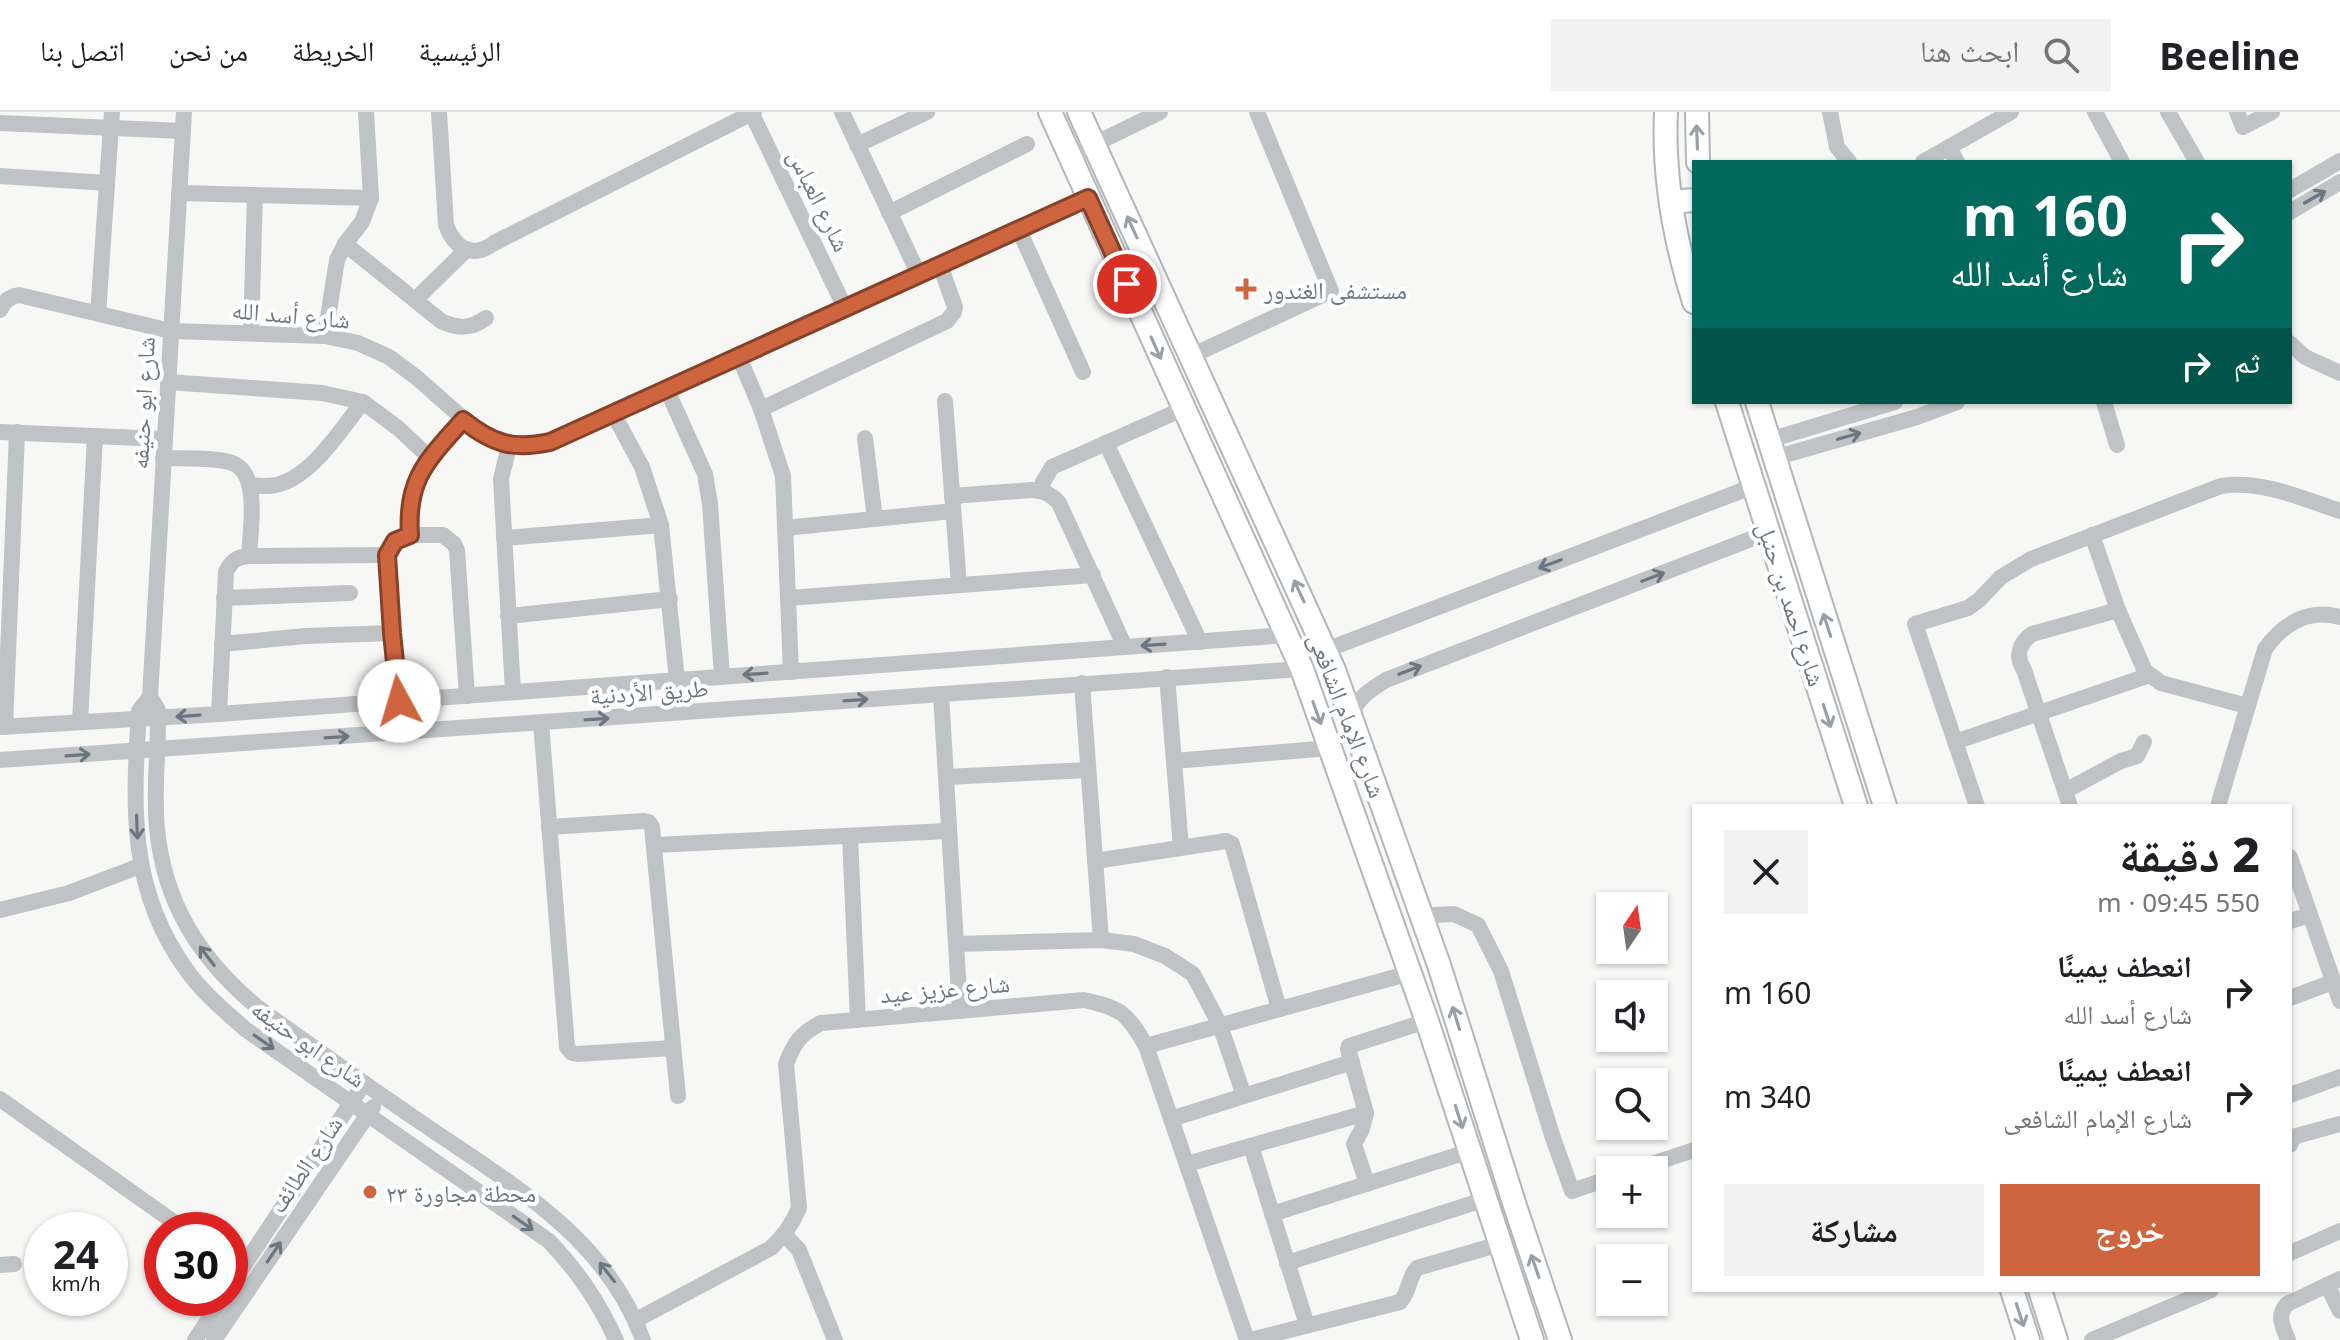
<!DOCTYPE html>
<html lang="ar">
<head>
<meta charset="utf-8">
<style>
	body { margin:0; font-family:"Noto Sans","Noto Naskh Arabic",sans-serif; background:#f2f2f2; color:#202124; direction:rtl; height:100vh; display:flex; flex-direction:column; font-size:30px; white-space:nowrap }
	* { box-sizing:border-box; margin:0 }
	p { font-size:26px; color:#757577 }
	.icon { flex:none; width:44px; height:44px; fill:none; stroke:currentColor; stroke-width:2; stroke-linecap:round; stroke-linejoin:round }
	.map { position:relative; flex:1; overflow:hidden; direction:ltr }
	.sheet { position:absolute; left:1692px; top:692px; width:600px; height:488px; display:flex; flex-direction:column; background:#fff; border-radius:0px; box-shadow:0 2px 6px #0004; direction:rtl }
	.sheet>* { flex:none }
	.top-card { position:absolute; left:1692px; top:48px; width:600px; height:244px; border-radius:0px; box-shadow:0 2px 6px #0004; direction:rtl; background:#00695c; color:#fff; overflow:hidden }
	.needle { width:52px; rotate:13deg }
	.fabs { position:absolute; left:1596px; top:780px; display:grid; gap:16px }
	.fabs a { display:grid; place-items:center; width:72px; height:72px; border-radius:0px; background:#fff; box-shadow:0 2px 6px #0004; font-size:40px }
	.speed { position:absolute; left:24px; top:1100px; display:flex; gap:16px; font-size:40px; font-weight:700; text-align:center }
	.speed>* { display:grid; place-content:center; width:104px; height:104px; border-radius:50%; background:#fff; box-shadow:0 2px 6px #0004; line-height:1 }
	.speed small { font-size:20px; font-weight:400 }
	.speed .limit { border:12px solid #d22; background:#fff; color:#111 }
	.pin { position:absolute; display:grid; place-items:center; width:68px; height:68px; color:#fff; margin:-34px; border:4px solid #fff; border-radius:50%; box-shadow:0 2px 8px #0007 }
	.me { position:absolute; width:88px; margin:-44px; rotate:354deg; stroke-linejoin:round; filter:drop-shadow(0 0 6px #0008) }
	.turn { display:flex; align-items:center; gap:28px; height:168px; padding:0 32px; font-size:36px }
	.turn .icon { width:104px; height:104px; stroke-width:2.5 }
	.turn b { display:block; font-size:56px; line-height:68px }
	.then { display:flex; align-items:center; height:76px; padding:0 32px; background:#0003; gap:16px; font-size:30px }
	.round { display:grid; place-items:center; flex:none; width:84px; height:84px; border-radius:0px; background:#f2f2f2 }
	.head { display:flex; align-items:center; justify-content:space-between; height:136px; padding:0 32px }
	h1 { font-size:48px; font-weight:800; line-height:60px }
	.button { display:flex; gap:16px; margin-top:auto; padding:16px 32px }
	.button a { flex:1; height:92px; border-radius:0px; background:#ce653f; color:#fff; font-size:32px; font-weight:800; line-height:92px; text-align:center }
	.button a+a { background:#f2f2f2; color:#202124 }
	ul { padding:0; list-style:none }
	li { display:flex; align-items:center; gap:24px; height:104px; padding:0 32px }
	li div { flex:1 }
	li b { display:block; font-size:30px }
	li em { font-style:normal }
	header { display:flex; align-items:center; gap:48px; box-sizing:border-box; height:112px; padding:0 40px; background:#fff; border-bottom:2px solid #e0e0e0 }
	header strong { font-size:38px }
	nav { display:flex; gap:44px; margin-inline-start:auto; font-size:28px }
	.search { width:560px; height:72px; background:#f2f2f2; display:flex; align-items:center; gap:20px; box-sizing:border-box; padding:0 28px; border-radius:0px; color:#757577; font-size:30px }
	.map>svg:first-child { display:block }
</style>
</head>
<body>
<header>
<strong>Beeline</strong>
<div class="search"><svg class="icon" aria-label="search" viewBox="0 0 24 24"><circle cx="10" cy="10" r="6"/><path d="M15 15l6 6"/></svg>ابحث هنا</div>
<nav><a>الرئيسية</a><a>الخريطة</a><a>من نحن</a><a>اتصل بنا</a></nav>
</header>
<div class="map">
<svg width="2340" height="1228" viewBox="0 0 2340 1228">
	<rect width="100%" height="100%" fill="#f7f8f5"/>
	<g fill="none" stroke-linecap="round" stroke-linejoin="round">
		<g stroke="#b2b6bb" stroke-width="26">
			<g id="secondary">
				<polyline points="1050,0 1302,557 1427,909 1532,1228"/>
				<polyline points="1079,0 1334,558 1439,853 1516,1097 1560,1228"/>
				<path d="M 1666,0 C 1663,64 1675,130 1694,190"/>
				<polyline points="1697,0 1698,50"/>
				<polyline points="1671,90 1694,88"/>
				<polyline points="1727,290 1856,694"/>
				<polyline points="1757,290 1885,694"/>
				<polyline points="2012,1178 2028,1228"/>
				<polyline points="2040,1178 2056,1228"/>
			</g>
		</g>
		<g stroke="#bfc3c6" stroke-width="16">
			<path d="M 184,0 L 150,585 L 158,598 C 159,637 153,678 157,716 C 164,792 200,847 257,895 C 310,933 363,971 416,1007 C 504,1068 605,1122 643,1228"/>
			<path d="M 439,0 L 446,113 C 455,137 473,147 494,131 L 754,0"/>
			<polyline points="751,0 845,196"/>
			<polyline points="842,0 919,163"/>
			<polyline points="1830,0 1837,35 1849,50"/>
			<polyline points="2095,0 2122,50"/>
			<polyline points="2168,0 2197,50"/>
			<polyline points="2237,0 2243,15 2272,0"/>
			<polyline points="0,11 183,19"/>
			<polyline points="857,33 927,0"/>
			<polyline points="1949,35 1957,50"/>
			<polyline points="1070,44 1160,0"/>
			<polyline points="1923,50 2011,0"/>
			<polyline points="0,64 107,71"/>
			<polyline points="2290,78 2340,49"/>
			<polyline points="179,81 371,86"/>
			<polyline points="2290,100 2340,70"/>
			<polyline points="889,101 1027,32"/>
			<polyline points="1019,118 1083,260"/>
			<path d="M 345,132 L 441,209 C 458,217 471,217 486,206"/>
			<polyline points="415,188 467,137"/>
			<path d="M 0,198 C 4,189 9,185 19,183 L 171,219 L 325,224 L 358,231 L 389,245 L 416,265 L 483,324 L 509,334 L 530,334 L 550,330 L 1088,86"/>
			<polyline points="98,202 112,0"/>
			<polyline points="251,221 255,83"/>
			<polyline points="325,224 337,148 345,132 362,110 371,86 366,0"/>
			<polyline points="2290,231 2305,245 2340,261"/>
			<polyline points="1191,244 1331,179 1257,0"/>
			<polyline points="739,245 761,297 783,364 791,560"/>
			<polyline points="168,270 322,281 363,290 398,316 430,346"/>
			<polyline points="667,278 705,362 710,392 722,565"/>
			<polyline points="945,289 959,473"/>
			<polyline points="2104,290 2117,333"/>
			<polyline points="761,297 947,209 954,200 955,195 940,153"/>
			<polyline points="613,301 642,355 661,413 677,568"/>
			<polyline points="0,320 164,327"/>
			<polyline points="865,326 875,407"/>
			<polyline points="1769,328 1895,290"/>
			<polyline points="1106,331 1200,530"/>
			<polyline points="509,334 501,367 513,580"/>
			<path d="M 163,346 C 183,347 214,345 232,351 C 261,361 250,419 249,444"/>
			<polyline points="1774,346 1917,305 1957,290"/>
			<path d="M 251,373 C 259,374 268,375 276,373 C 312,365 340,318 363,290"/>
			<polyline points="1042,379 1043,370 1052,355 1183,297"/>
			<path d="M 952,384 L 1032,378 C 1044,379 1051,382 1059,391 L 1125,535"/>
			<polyline points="785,416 953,399"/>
			<path d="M 410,423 C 406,368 430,346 463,308"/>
			<polyline points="2092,423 2118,498 2145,559 2161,571 2247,594"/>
			<polyline points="504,426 661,413"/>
			<polyline points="224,486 350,481"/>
			<polyline points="788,486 1093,463"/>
			<polyline points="508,504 670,487"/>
			<polyline points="222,532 305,524 392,521"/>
			<polyline points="1326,538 1754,374"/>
			<polyline points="1167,565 1181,735"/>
			<polyline points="1082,571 1101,828"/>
			<polyline points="941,582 960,899"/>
			<path d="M 150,585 L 139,599 C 133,695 128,779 188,860 C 204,882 225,899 245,917 L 549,1129 C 579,1161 598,1189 616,1228"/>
			<polyline points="399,589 392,521 387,443 395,429 410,423 443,423 454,432 457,438 467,584"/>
			<path d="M 219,602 L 226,460 C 231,449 237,445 249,444 L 387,443"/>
			<path d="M 1351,604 C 1357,586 1370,578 1386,568 L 1769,420"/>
			<polyline points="80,610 95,324"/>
			<polyline points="541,611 567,935 572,941 577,942 673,936"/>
			<polyline points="0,615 219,602 1287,523"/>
			<polyline points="5,615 17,320"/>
			<polyline points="1955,630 2150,563"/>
			<polyline points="0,648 1302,557"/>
			<polyline points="1174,649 1330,636"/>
			<polyline points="946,665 1088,658"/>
			<polyline points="2065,679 2121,649 2137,644 2144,630"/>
			<path d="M 1977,694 L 1915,512 L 1968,496 L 1979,488 L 2001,465 L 2031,447 L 2221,374 C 2262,368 2301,386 2340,399"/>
			<path d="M 2070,694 L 2024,558 C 2015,545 2019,531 2032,522 L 2118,498"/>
			<path d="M 2218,694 L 2265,537 C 2283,512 2308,496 2340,505"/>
			<polyline points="549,715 644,709 649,710 652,715 678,984"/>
			<polyline points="850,724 858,908"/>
			<polyline points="654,733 949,719"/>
			<polyline points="2290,745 2340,889"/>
			<polyline points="1095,749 1226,729 1232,732 1279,897"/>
			<polyline points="0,798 69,781 140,754"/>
			<polyline points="1423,808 1434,803 1454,802 1478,813 1501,859 1553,1026 1572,1079 1610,1066"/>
			<polyline points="2290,809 2310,803"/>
			<polyline points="956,832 1101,828 1134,832 1165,844 1193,862 1220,913 1244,984"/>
			<polyline points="2290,886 2333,870"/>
			<polyline points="1146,934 1410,861"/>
			<polyline points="2290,983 2340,965"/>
			<polyline points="0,987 185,1118"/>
			<polyline points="1171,1007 1352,950"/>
			<polyline points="2290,1033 2291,1029 2296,1024 2340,1012"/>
			<polyline points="1251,1034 1307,1213"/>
			<polyline points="1187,1052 1366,1001"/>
			<polyline points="1633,1058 1694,1038"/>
			<polyline points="1367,1072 1354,1032 1362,1017 1366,1001 1348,937 1349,934 1427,909"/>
			<polyline points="1272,1102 1470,1039"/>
			<polyline points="785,1123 799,1138 835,1228"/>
			<polyline points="2290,1141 2340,1119"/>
			<polyline points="1287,1151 1486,1087"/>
			<polyline points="0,1153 14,1152"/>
			<polyline points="2327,1173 2340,1199"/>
			<polyline points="230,1175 364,971"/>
			<path d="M 636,1208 L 771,1136 C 784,1124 792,1113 799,1096 L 786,952 C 794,931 801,921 821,911 L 1084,888 C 1121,896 1127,901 1146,934 L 1247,1228"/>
			<polyline points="195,1228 223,1186"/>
			<polyline points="214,1228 373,995"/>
			<path d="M 1250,1228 L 1400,1190 C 1410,1179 1408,1166 1417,1156 L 1500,1132"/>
			<polyline points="2092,1228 2211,1178"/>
			<path d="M 2288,1228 C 2283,1215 2276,1204 2287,1192 L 2340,1167"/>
		</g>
		<use href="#secondary" stroke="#fff" stroke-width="22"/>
	</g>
	<defs><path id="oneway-shaft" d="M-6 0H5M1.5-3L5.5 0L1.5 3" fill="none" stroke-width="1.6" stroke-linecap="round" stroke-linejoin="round" transform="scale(2)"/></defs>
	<g stroke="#97a0a8">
		<use href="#oneway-shaft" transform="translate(1697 25) rotate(-92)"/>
		<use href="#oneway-shaft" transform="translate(1132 115) rotate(-115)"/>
		<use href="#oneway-shaft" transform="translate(1156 236) rotate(66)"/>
		<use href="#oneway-shaft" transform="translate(1299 479) rotate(-115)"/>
		<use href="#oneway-shaft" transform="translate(1827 513) rotate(-108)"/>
		<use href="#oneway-shaft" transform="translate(1317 601) rotate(70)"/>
		<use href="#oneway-shaft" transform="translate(1827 604) rotate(72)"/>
		<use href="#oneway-shaft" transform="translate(1456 906) rotate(-107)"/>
		<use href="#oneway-shaft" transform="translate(1459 1005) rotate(72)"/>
		<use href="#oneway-shaft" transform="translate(1535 1154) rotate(-109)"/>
		<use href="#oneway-shaft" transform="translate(2020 1203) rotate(72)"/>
	</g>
	<g stroke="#6a7783">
		<use href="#oneway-shaft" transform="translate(2315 85) rotate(-30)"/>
		<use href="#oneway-shaft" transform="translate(1849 324) rotate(-16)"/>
		<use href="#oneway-shaft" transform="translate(1550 452) rotate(159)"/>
		<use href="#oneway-shaft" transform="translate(1653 465) rotate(-21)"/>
		<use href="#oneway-shaft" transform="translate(1153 533) rotate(176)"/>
		<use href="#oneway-shaft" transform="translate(1410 558) rotate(-21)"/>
		<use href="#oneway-shaft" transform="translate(755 562) rotate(176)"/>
		<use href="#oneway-shaft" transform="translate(856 588) rotate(-4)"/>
		<use href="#oneway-shaft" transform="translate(188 604) rotate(176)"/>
		<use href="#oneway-shaft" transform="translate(597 607) rotate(-4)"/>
		<use href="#oneway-shaft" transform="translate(337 625) rotate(-4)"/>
		<use href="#oneway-shaft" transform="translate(78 643) rotate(-4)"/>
		<use href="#oneway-shaft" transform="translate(137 715) rotate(88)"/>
		<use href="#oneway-shaft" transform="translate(207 844) rotate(-127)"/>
		<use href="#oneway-shaft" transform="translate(264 930) rotate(35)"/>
		<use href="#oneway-shaft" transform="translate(523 1111) rotate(35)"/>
		<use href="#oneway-shaft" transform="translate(274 1140) rotate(-56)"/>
		<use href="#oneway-shaft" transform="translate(607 1160) rotate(-128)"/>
	</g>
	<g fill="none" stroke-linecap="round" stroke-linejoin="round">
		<g stroke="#864229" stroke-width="20">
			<path id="route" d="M 399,589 L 392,521 L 387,443 L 395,429 L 410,423 C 406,366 428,348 463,308 C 493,332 513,338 550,330 L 1088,86 L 1127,172"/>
		</g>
		<use href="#route" stroke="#ce653f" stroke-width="14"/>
	</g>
	<g fill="#ce653f" stroke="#fff" stroke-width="3">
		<path d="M1242 165h8v8h8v8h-8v8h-8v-8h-8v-8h8z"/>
		<circle cx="370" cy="1080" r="8"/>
	</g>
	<g text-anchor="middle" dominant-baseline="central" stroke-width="8" stroke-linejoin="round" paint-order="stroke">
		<g font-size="24" fill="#6a7783" stroke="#fff">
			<text transform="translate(820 88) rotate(64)">شارع العباس</text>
			<text transform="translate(291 202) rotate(5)">شارع أسد الله</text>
			<text transform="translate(142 291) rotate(-87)">شارع ابو حنيفه</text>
			<text transform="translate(1792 492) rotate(72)">شارع احمد بن حنبل</text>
			<text transform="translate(649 579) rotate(-4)">طريق الأردنية</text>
			<text transform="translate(1348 603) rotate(69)">شارع الإمام الشافعى</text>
			<text transform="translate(945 876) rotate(-5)">شارع عزيز عيد</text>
			<text transform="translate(309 931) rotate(35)">شارع ابو حنيفه</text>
			<text transform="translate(305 1052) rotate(-56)">شارع الطائف</text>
		</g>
		<g font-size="24" fill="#6a7783" stroke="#fff" text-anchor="start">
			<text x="1264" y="177">مستشفى الغندور</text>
			<text x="386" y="1080">محطة مجاورة ٢٣</text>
		</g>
	</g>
</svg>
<div class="fabs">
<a><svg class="needle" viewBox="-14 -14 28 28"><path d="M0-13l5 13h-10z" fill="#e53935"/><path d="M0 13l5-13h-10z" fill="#757577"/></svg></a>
<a><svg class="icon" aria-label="sound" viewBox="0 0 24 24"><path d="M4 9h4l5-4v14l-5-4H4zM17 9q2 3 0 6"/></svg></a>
<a><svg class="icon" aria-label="search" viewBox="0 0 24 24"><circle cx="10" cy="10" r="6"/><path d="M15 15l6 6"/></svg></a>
<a>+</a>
<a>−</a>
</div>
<div class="speed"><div>24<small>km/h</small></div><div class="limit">30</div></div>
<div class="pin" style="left:1127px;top:172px;background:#d93025"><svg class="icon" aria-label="arrive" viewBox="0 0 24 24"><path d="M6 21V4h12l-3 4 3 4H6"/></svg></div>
<svg class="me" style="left:399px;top:589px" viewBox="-20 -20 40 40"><circle r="19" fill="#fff"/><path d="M0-13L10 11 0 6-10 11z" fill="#ce653f"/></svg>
<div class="top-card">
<div class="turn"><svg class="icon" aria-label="right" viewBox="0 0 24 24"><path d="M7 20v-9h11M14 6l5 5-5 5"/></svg><div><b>160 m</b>شارع أسد الله</div></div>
<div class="then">ثم<svg class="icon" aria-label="right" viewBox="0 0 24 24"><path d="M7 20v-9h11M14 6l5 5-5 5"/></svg></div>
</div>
<section class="sheet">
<div class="head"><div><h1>2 دقيقة</h1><p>550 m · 09:45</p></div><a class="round"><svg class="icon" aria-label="close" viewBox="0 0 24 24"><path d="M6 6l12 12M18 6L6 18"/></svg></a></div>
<ul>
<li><svg class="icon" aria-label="right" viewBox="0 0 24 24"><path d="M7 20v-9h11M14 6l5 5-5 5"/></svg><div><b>انعطف يمينًا</b><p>شارع أسد الله</p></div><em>160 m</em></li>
<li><svg class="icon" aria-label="right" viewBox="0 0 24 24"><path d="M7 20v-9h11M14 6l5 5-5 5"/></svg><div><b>انعطف يمينًا</b><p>شارع الإمام الشافعى</p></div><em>340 m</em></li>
</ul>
<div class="button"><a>خروج</a><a>مشاركة</a></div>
</section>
</div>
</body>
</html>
